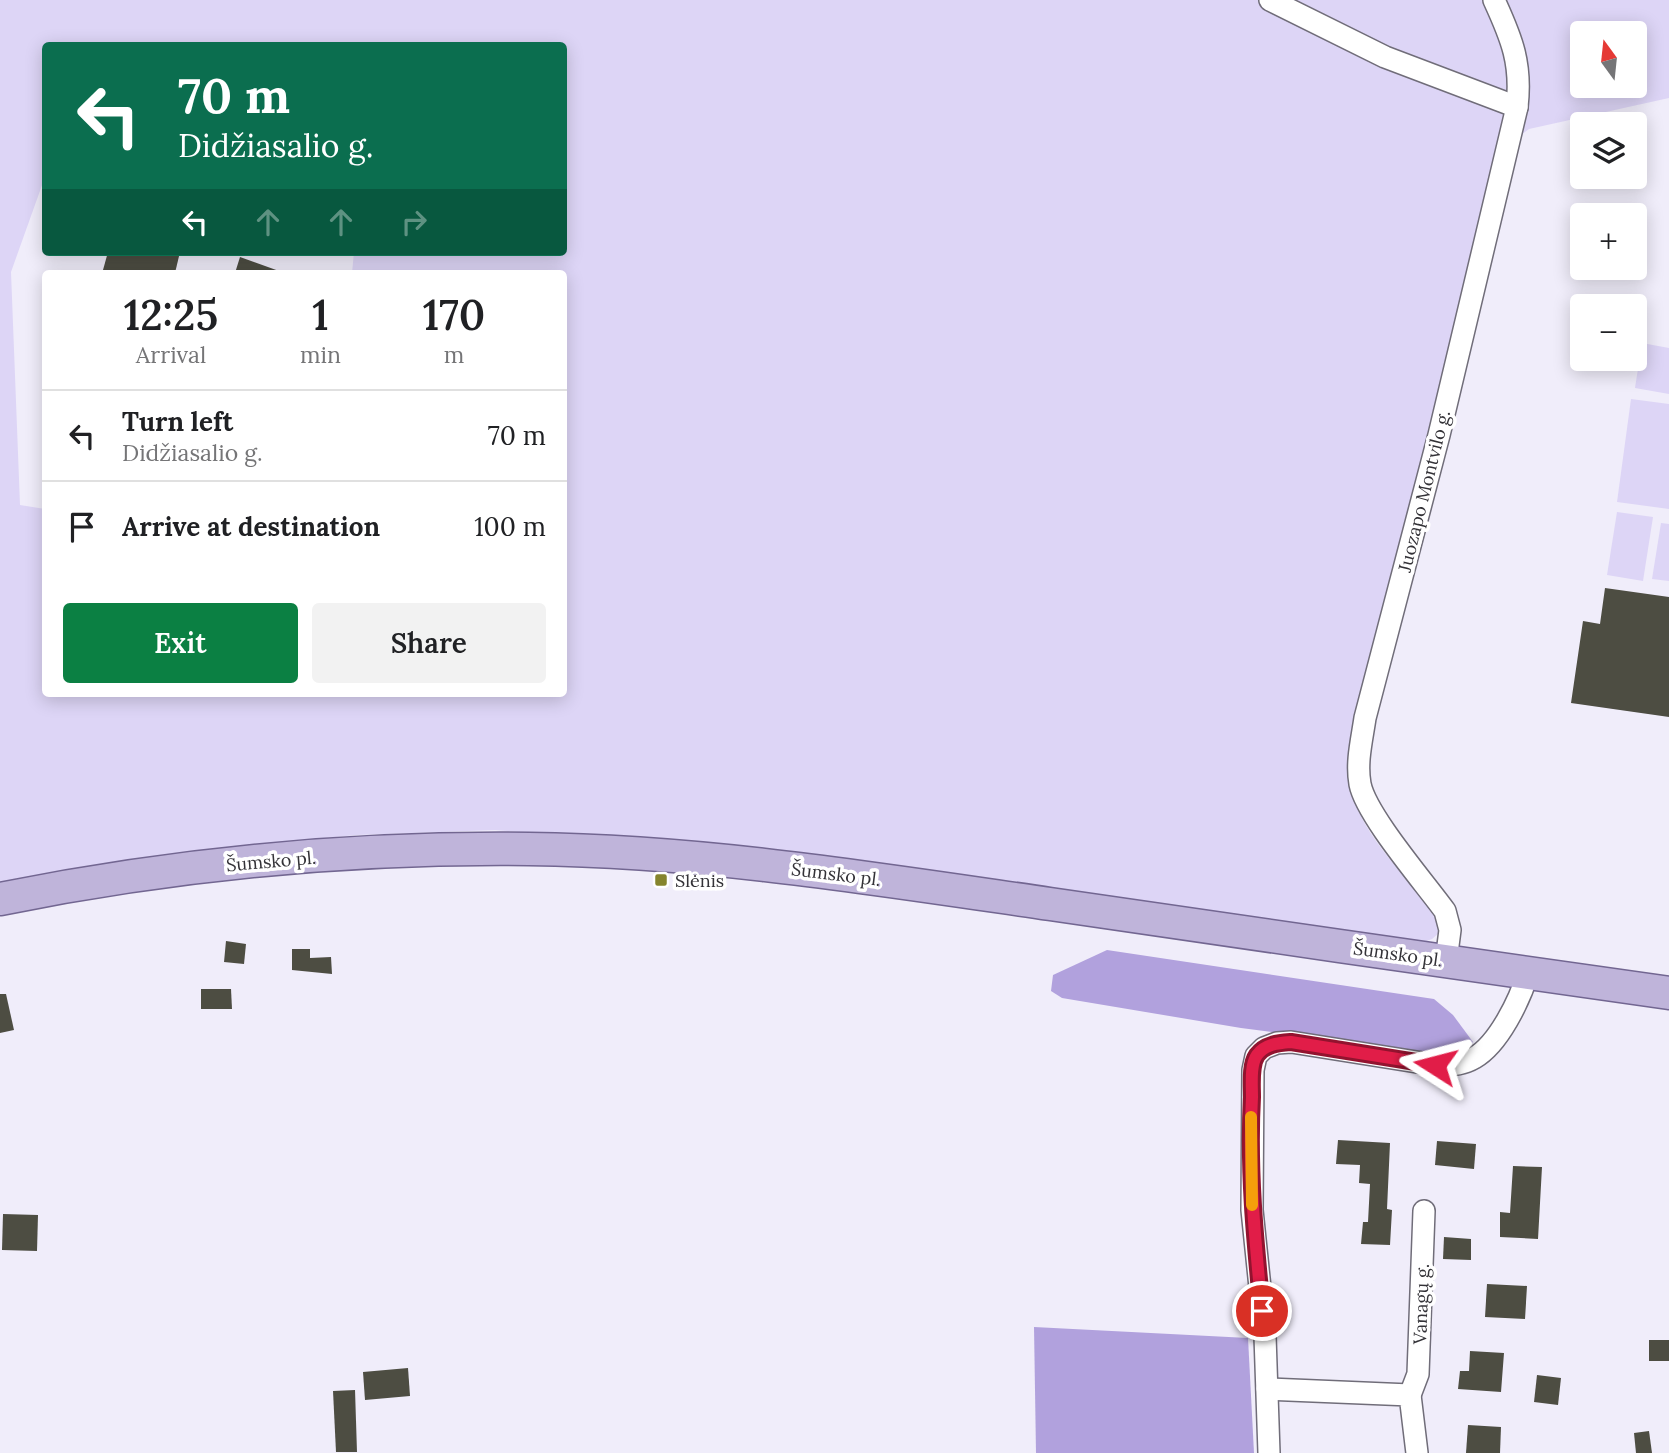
<!DOCTYPE html>
<html lang="en">
<head>
<meta charset="utf-8">
<style>
	body { margin:0; font-family:Lora,serif; background:#f2f2f2; color:#202124; height:100vh; display:flex; flex-direction:column; font-size:26px; white-space:nowrap }
	* { box-sizing:border-box; margin:0 }
	p { font-size:23px; color:#757577 }
	.icon { flex:none; width:38px; height:38px; fill:none; stroke:currentColor; stroke-width:2; stroke-linecap:round; stroke-linejoin:round }
	.map { position:relative; flex:1; overflow:hidden }
	.side { position:absolute; left:42px; top:270px; width:525px; height:427px; display:flex; flex-direction:column; background:#fff; border-radius:7px; box-shadow:0 4px 18px #0003 }
	.side>* { flex:none }
	.top-card { position:absolute; left:42px; top:42px; width:525px; height:214px; border-radius:7px; box-shadow:0 4px 18px #0003; background:#0b6e4f; color:#fff; overflow:hidden }
	.needle { width:46px; rotate:345deg }
	.controls { position:absolute; left:1570px; top:21px; display:grid; gap:14px }
	.controls a { display:grid; place-items:center; width:77px; height:77px; border-radius:7px; background:#fff; box-shadow:0 4px 18px #0003; font-size:35px }
	.pin { position:absolute; display:grid; place-items:center; width:60px; height:60px; color:#fff; margin:-30px; border:4px solid #fff; border-radius:50%; box-shadow:0 2px 7px #0007 }
	.me { position:absolute; width:77px; margin:-38px; rotate:279deg; stroke-linejoin:round; filter:drop-shadow(0 0 5px #0008) }
	.turn { display:flex; align-items:center; gap:24px; height:147px; padding:0 21px; font-size:32px }
	.turn .icon { width:91px; height:91px; stroke-width:2.5 }
	.turn b { display:block; font-size:49px; line-height:60px }
	.lanes { display:flex; align-items:center; height:66px; padding:0 21px; background:#0003; justify-content:center; gap:35px; direction:ltr }
	.lanes .off { opacity:.35 }
	.eta { display:flex; justify-content:space-evenly; align-items:center; height:119px; text-align:center }
	.eta b { font-size:42px; font-weight:600; line-height:49px }
	.button { display:flex; gap:14px; margin-top:auto; padding:14px 21px }
	.button a { flex:1; height:80px; border-radius:7px; background:#0b8043; color:#fff; font-size:28px; font-weight:600; line-height:80px; text-align:center }
	.button a+a { background:#f2f2f2; color:#202124 }
	ul { padding:0; list-style:none }
	li { display:flex; align-items:center; gap:21px; height:91px; padding:0 21px; border-top:2px solid #e0e0e0 }
	li div { flex:1 }
	li b { display:block; font-size:26px }
	li em { font-style:normal }
	.map>svg:first-child { display:block }
</style>
</head>
<body>
<div class="map">
<svg width="1669" height="1453" viewBox="0 0 1669 1453">
	<rect width="100%" height="100%" fill="#f0edfa"/>
	<g fill="#ddd5f6" fill-rule="evenodd">
		<path d="M 0,0 L 1669,0 L 1669,98 L 1529,129 L 1498,152 L 1349,747 C 1349,758 1348,770 1349,780 C 1357,831 1401,870 1432,908 L 1439,922 L 1439,933 L 1432,939 L 1421,943 L 654,843 L 495,830 L 357,835 L 242,846 L 90,867 L 0,884 ZM 1582,33 L 1634,33 L 1634,86 L 1582,86 ZM 46,46 L 564,46 L 564,252 L 354,252 L 352,273 L 564,273 L 564,693 L 46,693 L 45,509 L 20,505 L 11,272 L 46,174 Z"/>
		<polygon points="1642,343 1669,348 1669,394 1635,388"/>
		<polygon points="1631,399 1669,404 1669,509 1617,502"/>
		<polygon points="1617,512 1653,517 1643,581 1607,575"/>
		<polygon points="1661,523 1669,524 1669,581 1652,579"/>
	</g>
	<g fill="#b1a1dd">
		<polygon points="1107,950 1434,999 1453,1015 1473,1042 1461,1052 1445,1055 1241,1028 1062,998 1051,991 1053,975"/>
		<polygon points="1034,1327 1248,1338 1254,1453 1036,1453"/>
	</g>
	<g fill="#4d4d42">
		<polygon points="108,252 180,252 175,273 117,273 103,270"/>
		<polygon points="240,257 279,271 279,273 235,273"/>
		<polygon points="1605,588 1669,597 1669,717 1571,703 1583,621 1600,624"/>
		<polygon points="226,941 246,944 244,964 224,962"/>
		<polygon points="292,949 310,949 310,958 331,957 332,974 292,970"/>
		<polygon points="201,989 231,989 232,1009 201,1009"/>
		<polygon points="0,994 6,994 14,1030 0,1033"/>
		<polygon points="1338,1140 1390,1143 1387,1209 1392,1210 1390,1245 1361,1244 1363,1222 1368,1222 1370,1184 1359,1183 1360,1165 1336,1164"/>
		<polygon points="1437,1141 1476,1144 1474,1169 1435,1165"/>
		<polygon points="1513,1166 1542,1167 1538,1239 1500,1237 1500,1212 1510,1213"/>
		<polygon points="3,1214 38,1215 37,1251 2,1250"/>
		<polygon points="1444,1237 1471,1239 1471,1260 1443,1259"/>
		<polygon points="1487,1284 1527,1286 1525,1319 1485,1317"/>
		<rect x="1649" y="1340" width="20" height="21"/>
		<polygon points="1470,1351 1504,1353 1501,1392 1458,1389 1460,1371 1469,1371"/>
		<polygon points="408,1368 410,1396 365,1400 363,1372"/>
		<polygon points="1537,1375 1561,1378 1558,1405 1534,1402"/>
		<polygon points="355,1390 357,1452 336,1452 333,1391"/>
		<polygon points="1468,1425 1501,1427 1500,1453 1466,1453"/>
		<polygon points="1649,1431 1652,1453 1636,1453 1634,1433"/>
	</g>
	<g fill="none" stroke-linecap="round" stroke-linejoin="round">
		<g stroke="#706d79" stroke-width="24">
			<g id="street">
				<polyline points="1270,0 1385,57 1517,107"/>
				<path d="M 1446,961 L 1450,930 L 1445,911 C 1424,882 1366,815 1360,784 C 1356,762 1362,739 1365,718 L 1439,435 L 1517,107 C 1522,64 1512,39 1494,0"/>
				<polyline points="1267,1389 1410,1395 1417,1453"/>
				<polyline points="1410,1395 1418,1374 1424,1211"/>
				<path d="M 1269,1453 L 1265,1336 L 1252,1210 L 1253,1070 L 1256,1056 L 1264,1048 L 1277,1043 L 1291,1042 L 1442,1066 C 1453,1065 1464,1064 1474,1058 C 1499,1044 1520,999 1528,973"/>
			</g>
		</g>
		<g stroke="#726691" stroke-width="35">
			<path id="primary" d="M 0,899 C 174,864 352,847 529,849 C 704,851 877,879 1050,904 C 1256,934 1463,964 1669,993"/>
		</g>
		<use href="#street" stroke="#fff" stroke-width="21"/>
		<use href="#primary" stroke="#bfb4da" stroke-width="32"/>
	</g>
	<g fill="none" stroke-linecap="round" stroke-linejoin="round">
		<g stroke="#92132f" stroke-width="18">
			<path id="route" d="M 1262,1311 C 1255,1240 1248,1169 1252,1097 C 1252,1084 1250,1065 1257,1055 C 1265,1044 1279,1043 1291,1042 L 1435,1065"/>
		</g>
		<use href="#route" stroke="#e11d48" stroke-width="12"/>
		<polyline stroke="#f59e0b" stroke-width="12" points="1251,1117 1252,1205"/>
	</g>
	<rect fill="#85842d" stroke="#fff" stroke-width="2.5" x="654" y="873" width="14" height="14" rx="3.5"/>
	<g text-anchor="middle" dominant-baseline="central" stroke-width="7" stroke-linejoin="round" paint-order="stroke">
		<g font-size="18" fill="#333237" stroke="#fff">
			<text transform="translate(1424 491) rotate(-76)">Juozapo Montvilo g.</text>
			<text transform="translate(271 861) rotate(-5)">Šumsko pl.</text>
			<text transform="translate(836 874) rotate(7)">Šumsko pl.</text>
			<text transform="translate(1398 954) rotate(8)">Šumsko pl.</text>
			<text transform="translate(1421 1304) rotate(-88)">Vanagų g.</text>
		</g>
		<g font-size="18" fill="#333237" stroke="#fff" text-anchor="start">
			<text x="675" y="880">Slėnis</text>
		</g>
	</g>
</svg>
<div class="controls">
<a><svg class="needle" viewBox="-14 -14 28 28"><path d="M0-13l5 13h-10z" fill="#e53935"/><path d="M0 13l5-13h-10z" fill="#757577"/></svg></a>
<a><svg class="icon" aria-label="layers" viewBox="0 0 24 24"><path d="M12 4l9 5-9 5-9-5zM3 14l9 5 9-5"/></svg></a>
<a>+</a>
<a>−</a>
</div>
<div class="pin" style="left:1262px;top:1311px;background:#d93025"><svg class="icon" aria-label="arrive" viewBox="0 0 24 24"><path d="M6 21V4h12l-3 4 3 4H6"/></svg></div>
<svg class="me" style="left:1435px;top:1065px" viewBox="-20 -20 40 40"><path d="M0-17L14 15 0 8-14 15z" fill="#e11d48" stroke="#fff" stroke-width="4"/></svg>
<div class="top-card">
<div class="turn"><svg class="icon" aria-label="left" viewBox="0 0 24 24"><path d="M17 20v-9H6M10 6l-5 5 5 5"/></svg><div><b>70 m</b>Didžiasalio g.</div></div>
<div class="lanes"><svg class="icon" aria-label="left" viewBox="0 0 24 24"><path d="M17 20v-9H6M10 6l-5 5 5 5"/></svg><svg class="icon off" aria-label="ahead" viewBox="0 0 24 24"><path d="M12 20V5M6 11l6-6 6 6"/></svg><svg class="icon off" aria-label="ahead" viewBox="0 0 24 24"><path d="M12 20V5M6 11l6-6 6 6"/></svg><svg class="icon off" aria-label="right" viewBox="0 0 24 24"><path d="M7 20v-9h11M14 6l5 5-5 5"/></svg></div>
</div>
<section class="side">
<div class="eta">
<div><b>12:25</b><p>Arrival</p></div>
<div><b>1</b><p>min</p></div>
<div><b>170</b><p>m</p></div>
</div>
<ul>
<li><svg class="icon" aria-label="left" viewBox="0 0 24 24"><path d="M17 20v-9H6M10 6l-5 5 5 5"/></svg><div><b>Turn left</b><p>Didžiasalio g.</p></div><em>70 m</em></li>
<li><svg class="icon" aria-label="arrive" viewBox="0 0 24 24"><path d="M6 21V4h12l-3 4 3 4H6"/></svg><div><b>Arrive at destination</b></div><em>100 m</em></li>
</ul>
<div class="button"><a>Exit</a><a>Share</a></div>
</section>
</div>
</body>
</html>
